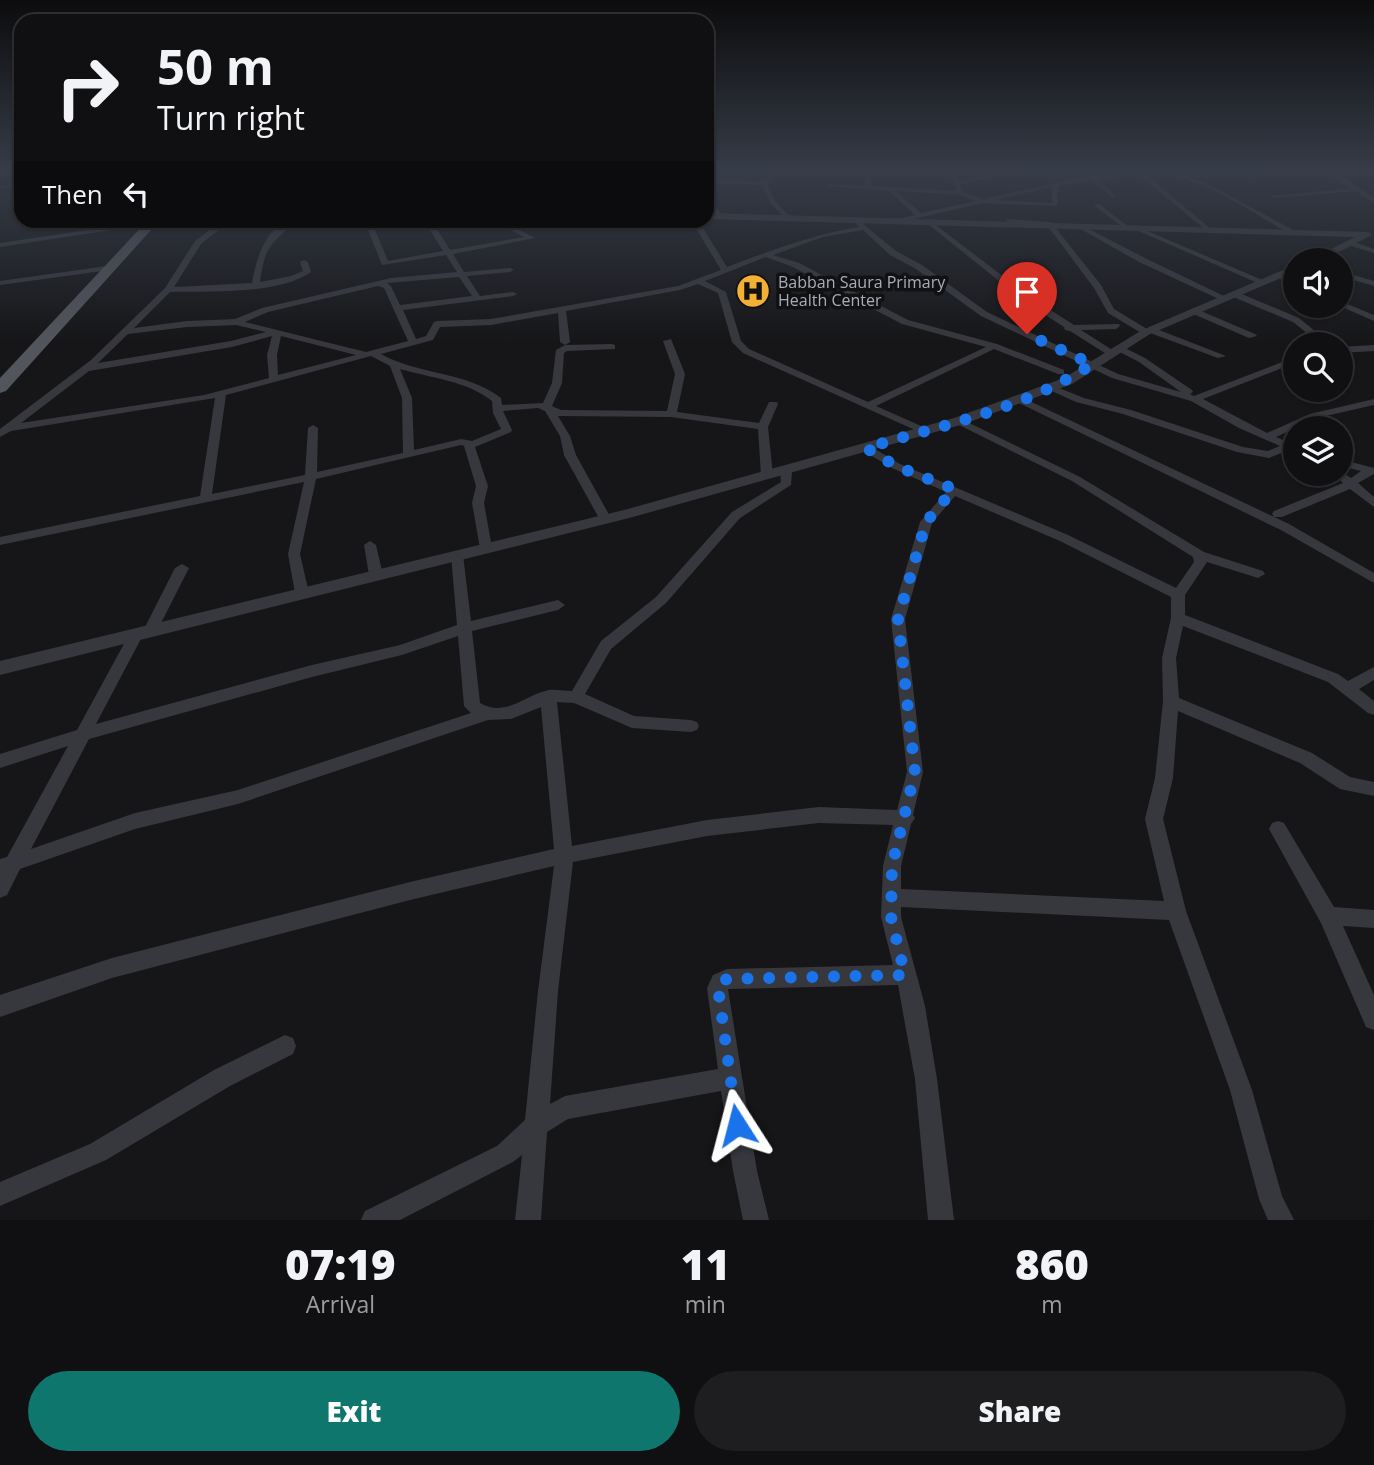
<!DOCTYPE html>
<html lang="en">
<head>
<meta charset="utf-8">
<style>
	body { margin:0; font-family:"Open Sans",sans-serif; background:#1e1e20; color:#f1f3f6; height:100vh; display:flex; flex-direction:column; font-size:26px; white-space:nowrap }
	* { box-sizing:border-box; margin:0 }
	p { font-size:23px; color:#9c9d9f }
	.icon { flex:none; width:38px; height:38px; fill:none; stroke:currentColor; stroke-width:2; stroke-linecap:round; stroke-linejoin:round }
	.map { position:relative; height:1220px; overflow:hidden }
	.panel { display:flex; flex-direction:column; background:#101012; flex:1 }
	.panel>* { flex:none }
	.guide { position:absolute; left:14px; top:14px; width:700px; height:214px; border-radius:21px; box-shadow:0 2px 5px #0004,0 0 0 2px #303032; background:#101012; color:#f1f3f6; overflow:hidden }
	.tools { position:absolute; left:1283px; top:248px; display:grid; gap:14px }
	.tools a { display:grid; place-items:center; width:70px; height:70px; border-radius:50%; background:#101012; box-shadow:0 2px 5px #0004,0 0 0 2px #303032; font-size:35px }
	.pin { position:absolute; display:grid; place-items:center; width:60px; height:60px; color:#fff; margin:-72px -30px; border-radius:50% 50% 50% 0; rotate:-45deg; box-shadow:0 0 7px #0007 }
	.pin .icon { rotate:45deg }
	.me { position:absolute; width:77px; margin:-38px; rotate:351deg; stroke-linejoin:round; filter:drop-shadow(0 0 5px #0008) }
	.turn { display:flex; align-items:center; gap:24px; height:147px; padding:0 28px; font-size:32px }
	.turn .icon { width:91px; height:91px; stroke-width:2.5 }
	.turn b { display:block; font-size:49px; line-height:60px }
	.then { display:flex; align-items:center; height:66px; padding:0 28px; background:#0003; gap:14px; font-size:26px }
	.eta { display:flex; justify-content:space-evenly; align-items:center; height:119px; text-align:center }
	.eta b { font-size:42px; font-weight:800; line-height:49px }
	.primary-button { display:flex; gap:14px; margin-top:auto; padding:14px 28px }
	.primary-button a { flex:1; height:80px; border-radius:42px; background:#0f766e; color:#fff; font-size:28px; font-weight:800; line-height:80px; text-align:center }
	.primary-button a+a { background:#1e1e20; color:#f1f3f6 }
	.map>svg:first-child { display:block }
</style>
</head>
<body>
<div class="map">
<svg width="1374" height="1220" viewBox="0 0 1374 1220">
	<rect width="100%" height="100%" fill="#161618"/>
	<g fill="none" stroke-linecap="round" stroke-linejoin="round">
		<polyline stroke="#2c353c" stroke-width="2" points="0,188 21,184"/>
		<g fill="#37383d" fill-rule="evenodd">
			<polygon points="773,171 779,171 768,185 776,202 790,217 790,219 786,219 770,203 762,185 707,184 707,180 765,181"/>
			<path d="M 866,171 L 872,171 L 870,186 L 957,191 L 947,171 L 953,171 L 959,182 L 1007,171 L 1017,171 L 960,185 L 964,192 L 983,199 L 1088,176 L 1090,173 L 1094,176 L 1168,171 L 1204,182 L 1297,232 L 1290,234 C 1249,211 1193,170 1145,174 L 1211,229 L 1211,231 L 1207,231 L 1139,175 L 1098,179 L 1115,195 L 1113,198 L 1091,180 L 1058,186 L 1058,204 L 1055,206 L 983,203 L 896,223 L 894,220 L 915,215 L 889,191 L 826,186 L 829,184 L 864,186 ZM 1052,187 L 1052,203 L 996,200 ZM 896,191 L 961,195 L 976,201 L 921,213 Z"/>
			<polygon points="1235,171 1244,171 1257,176 1254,178"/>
			<polygon points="1366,171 1374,171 1374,175"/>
			<polygon points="1356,188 1358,191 1273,198 1270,196"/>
			<polygon points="707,195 723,216 722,217 717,216 707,202"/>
			<polygon points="1095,204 1099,204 1129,227 1129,229 1125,229 1095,206"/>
			<path d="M 857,219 L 896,251 L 922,265 L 987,312 L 1118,374 L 1181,392 L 1139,362 L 1116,350 L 1116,346 L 1119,345 L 1145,358 L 1192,390 L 1193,392 L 1190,394 L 1194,396 L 1295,357 L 1295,363 L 1203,399 L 1267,433 L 1310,414 L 1374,399 L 1374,405 L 1317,418 L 1276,437 L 1295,445 L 1295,452 L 1289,450 L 1269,458 L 1237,452 L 1123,414 L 1076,402 L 1045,388 L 1054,386 L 1084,398 L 1131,410 L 1243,447 L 1268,451 L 1280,446 L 1239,428 L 1191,401 L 1112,378 L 981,316 L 916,269 L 890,255 L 863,230 L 823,237 L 773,255 L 799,263 L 908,320 L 997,344 L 1064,370 L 1064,374 L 1058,374 L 994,349 L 876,406 L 928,429 L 929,431 L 924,434 L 743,353 L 732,342 L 718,293 L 698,284 L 680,290 L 566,311 L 570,342 L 565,345 L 560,342 L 558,313 L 491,325 L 440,327 L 433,340 L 381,354 C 418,375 466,371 501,398 L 502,405 L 543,403 L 552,383 L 556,350 L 565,345 L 612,344 L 615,345 L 615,349 L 567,351 L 564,353 L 562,383 L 552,406 L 561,410 L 667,411 L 675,374 L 663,341 L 671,339 L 685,374 L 677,412 L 759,423 L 769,402 L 777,402 L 778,404 L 768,427 L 773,475 L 771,477 L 763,477 L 761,475 L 758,429 L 671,417 L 558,416 L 570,436 L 576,455 L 612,520 L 606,524 L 600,520 L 564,455 L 560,436 L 545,411 L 538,408 L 503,411 L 512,430 L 511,432 L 475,447 L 488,486 L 484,503 L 492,548 L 491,551 L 481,551 L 480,548 L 472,503 L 476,486 L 464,446 L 461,445 L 316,479 L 300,554 L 309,593 L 302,598 L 295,593 L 288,554 L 304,482 L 0,545 L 0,537 L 200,496 L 215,398 L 11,431 L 0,437 L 0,429 L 91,360 L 165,288 L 195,241 L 223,220 L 231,220 L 201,244 L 174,287 L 252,283 C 256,259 267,220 298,220 C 271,244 265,245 260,282 L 291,276 L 303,271 L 300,262 L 304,260 L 308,262 L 311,272 C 278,295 210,291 170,292 L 134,328 L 187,321 L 235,319 L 262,308 L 391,278 L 457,272 L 446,255 L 382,265 L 364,220 L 371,220 L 388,261 L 443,251 L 424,220 L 431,220 L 450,250 L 524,237 L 491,220 L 500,220 L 535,238 L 453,254 L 464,272 L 510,268 L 514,270 L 510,272 L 467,276 L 480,296 L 513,292 L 517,294 L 513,296 L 403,310 L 416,339 L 426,336 L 434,322 L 437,321 L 491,319 L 678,286 L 721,270 L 691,220 L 698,220 L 727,267 C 772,250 811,235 859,227 L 854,221 ZM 766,257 L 793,267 L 902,324 L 986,347 L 868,402 L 749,349 L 741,341 L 726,292 L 705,281 ZM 459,277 L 472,296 L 400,305 L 391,286 L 387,283 ZM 378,286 L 384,288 L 408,341 L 366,352 L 245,322 L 268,312 ZM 236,325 L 266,332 L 231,341 L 98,363 L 128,334 L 187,327 ZM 272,336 L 267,355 L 269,378 L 204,395 L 21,423 L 89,371 L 232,347 ZM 281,336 L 356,355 L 278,375 L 277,355 ZM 371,356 L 390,366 L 402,398 L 403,453 L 317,472 L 318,428 L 313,425 L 308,428 L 305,475 L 212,494 L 226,395 ZM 400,369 C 431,378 467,381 492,401 L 493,413 L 501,429 L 472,441 L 461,439 L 414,450 L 412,398 Z"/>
			<polygon points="1006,219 1051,222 1101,285 1114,309 1147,329 1154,328 1226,356 1218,358 1150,333 1143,334 1108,313 1094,288 1047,225 1008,222"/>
			<polygon points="149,221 151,224 0,247 0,243"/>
			<polygon points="928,222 932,222 1030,297 1074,325 1119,324 1120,326 1116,329 1081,330 1114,351 1114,355 1108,355 1070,331 1065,330 1064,327 1024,301 928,224"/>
			<polygon points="1077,225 1081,225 1145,258 1228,298 1221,300 1139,262 1077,227"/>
			<polygon points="1134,227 1138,227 1267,282 1260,284 1134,229"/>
			<polygon points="1351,241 1374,249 1374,253 1348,245 1347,243"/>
			<polygon points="107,266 110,266 110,270 0,285 0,281"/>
			<polygon points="1340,271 1374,281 1374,286 1340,276"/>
			<polygon points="1276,273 1295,279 1295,284 1276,277"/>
			<polygon points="1231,292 1237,292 1299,318 1332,345 1322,345 1293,322 1231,296"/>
			<polygon points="1340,301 1374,315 1374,321 1340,306"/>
			<polygon points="1194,308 1255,334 1257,336 1249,338 1191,313 1191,309"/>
			<polygon points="1374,345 1374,351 1340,353 1340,347"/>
			<polygon points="1021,397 1289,524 1374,573 1374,583 1281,530 1017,402 1016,400"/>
			<path d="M 959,418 L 1080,477 L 1204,552 L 1263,571 L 1265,574 L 1258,578 L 1207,562 L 1185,595 L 1185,615 L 1338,674 L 1348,681 L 1374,667 L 1374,680 L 1359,689 L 1374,701 L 1374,715 L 1368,713 L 1328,682 L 1183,626 L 1176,658 L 1179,698 L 1312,753 L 1350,777 L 1374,782 L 1374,796 L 1340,789 L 1300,763 L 1178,711 L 1173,778 L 1163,819 L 1186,911 L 1252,1090 L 1282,1196 L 1294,1220 L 1268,1220 L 1259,1199 L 1230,1090 L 1169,920 L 901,907 L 901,917 L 925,1006 L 937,1079 L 954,1220 L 928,1220 L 915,1079 L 898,985 L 728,989 L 757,1171 L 769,1220 L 743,1220 L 733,1171 L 721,1091 L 568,1119 L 547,1132 L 541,1220 L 515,1220 L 522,1155 L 513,1162 L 400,1220 L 361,1220 L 365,1211 L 497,1146 L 525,1120 L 538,991 L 554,866 L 410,900 L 112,978 L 0,1017 L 0,995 L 112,958 L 410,882 L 554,849 L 541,707 L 511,719 L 488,720 L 238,804 L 135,829 L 20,869 L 7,895 L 0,898 L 0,859 L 7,857 L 68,746 L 0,768 L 0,754 L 77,730 L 131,631 L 141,631 L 143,635 L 96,724 L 312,665 L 400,645 L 457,625 L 451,555 L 457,551 L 463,555 L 471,621 L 558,600 L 565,605 L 558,610 L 472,631 L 480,703 C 506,718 524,695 549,690 C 556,689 564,691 572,691 L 601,641 L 656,597 L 732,512 L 781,482 L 780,471 L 786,468 L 792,471 L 791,485 L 740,518 L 666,603 L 611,649 L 585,694 L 634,716 L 691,720 L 697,722 L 699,726 L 697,730 L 691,732 L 632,728 L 574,703 L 557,702 L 572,846 L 707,820 L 819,807 L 897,810 L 907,772 L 891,619 L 920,522 L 946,492 L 892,468 L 862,450 L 862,446 L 870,446 L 900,464 L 1068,535 L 1176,588 L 1194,562 L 1193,557 L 1072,481 L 955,423 L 954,421 ZM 955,496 L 1060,541 L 1171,597 L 1171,618 L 1162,658 L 1163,701 L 1155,778 L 1145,819 L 1164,901 L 901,889 L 901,866 L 911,824 L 915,818 L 913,815 L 923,772 L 905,619 L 932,523 ZM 458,636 L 464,706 L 471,713 L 238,790 L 135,813 L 31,849 L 89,739 L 312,677 L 402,655 ZM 819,823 L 893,825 L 883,866 L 881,917 L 893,965 L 727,969 L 713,975 L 707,988 L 718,1069 L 565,1096 L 550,1104 L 558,991 L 573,862 L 707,836 Z"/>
			<polygon points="1340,459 1374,468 1374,474 1358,483 1374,497 1374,507 1350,489 1282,517 1274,517 1272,514 1274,511 1343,483 1334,474 1340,474 1340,471 1351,478 1361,471 1340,466"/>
			<polygon points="370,541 376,545 383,575 376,579 369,575 364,545"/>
			<polygon points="182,564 189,568 157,631 150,636 145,635 143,631 175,568"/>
			<polygon points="1278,821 1284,823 1334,907 1374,910 1374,928 1343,926 1374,995 1374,1030 1366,1027 1321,923 1269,829 1272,823"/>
			<polygon points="285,1035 293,1038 296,1046 293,1054 230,1086 106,1160 0,1206 0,1182 90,1144 214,1070"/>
		</g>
		<g fill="#37383d" fill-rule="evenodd">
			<polygon points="1324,171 1333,171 1374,197 1374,203"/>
			<polygon points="707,213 1368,232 1372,235 1321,261 1308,261 1355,237 707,219"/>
			<polygon points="1295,265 1295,272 1150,334 1072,384 964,424 633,517 0,675 0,661 624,510 954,418 1064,378 1142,330"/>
		</g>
		<polygon fill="#53555c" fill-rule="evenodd" points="148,220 160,220 6,391 0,393 0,378"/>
	</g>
	<linearGradient id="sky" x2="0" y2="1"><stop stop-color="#0c0c0d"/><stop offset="0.5" stop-color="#363c48"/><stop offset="1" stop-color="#363c48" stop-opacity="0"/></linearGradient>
	<rect width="1374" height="342" fill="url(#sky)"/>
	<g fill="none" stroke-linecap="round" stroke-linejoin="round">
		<path stroke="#1a73e8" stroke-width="12" stroke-dasharray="0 21.6" d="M 737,1125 L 718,988 L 720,982 L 727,979 L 905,975 L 891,917 L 892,866 L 915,772 L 898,619 L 926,522 L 954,489 L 896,466 L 866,448 C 942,425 1025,409 1092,364 L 1027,334"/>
	</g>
	<defs>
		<g id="hospital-disc" transform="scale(1.75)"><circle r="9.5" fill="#f2b134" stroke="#111113"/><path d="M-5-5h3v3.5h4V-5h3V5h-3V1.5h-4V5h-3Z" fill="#111"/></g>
	</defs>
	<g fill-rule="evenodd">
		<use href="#hospital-disc" x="753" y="291"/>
	</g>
	<g text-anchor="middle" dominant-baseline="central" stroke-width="7" stroke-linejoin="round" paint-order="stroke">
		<g font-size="16" fill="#a8adb8" stroke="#111113" text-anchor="start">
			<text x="778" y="282">Babban Saura Primary<tspan x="778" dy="18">Health Center</tspan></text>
		</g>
	</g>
</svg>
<div class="tools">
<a><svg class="icon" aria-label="sound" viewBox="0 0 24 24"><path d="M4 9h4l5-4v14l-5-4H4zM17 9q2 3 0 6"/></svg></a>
<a><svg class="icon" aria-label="search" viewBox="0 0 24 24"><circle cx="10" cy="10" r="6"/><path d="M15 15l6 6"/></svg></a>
<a><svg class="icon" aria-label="layers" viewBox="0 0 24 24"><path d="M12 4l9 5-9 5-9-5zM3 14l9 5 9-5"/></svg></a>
</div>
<div class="pin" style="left:1027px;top:334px;background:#d93025"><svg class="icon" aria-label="arrive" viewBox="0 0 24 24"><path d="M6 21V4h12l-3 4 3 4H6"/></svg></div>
<svg class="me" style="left:737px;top:1125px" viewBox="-20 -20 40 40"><path d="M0-17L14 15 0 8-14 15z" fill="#1a73e8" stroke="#fff" stroke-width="4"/></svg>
<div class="guide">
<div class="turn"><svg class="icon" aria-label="right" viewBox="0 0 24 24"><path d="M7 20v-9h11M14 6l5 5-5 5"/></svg><div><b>50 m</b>Turn right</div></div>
<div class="then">Then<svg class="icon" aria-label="left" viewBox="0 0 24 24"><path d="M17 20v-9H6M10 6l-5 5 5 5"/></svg></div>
</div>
</div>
<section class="panel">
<div class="eta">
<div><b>07:19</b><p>Arrival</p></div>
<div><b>11</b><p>min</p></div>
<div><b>860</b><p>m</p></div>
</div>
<div class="primary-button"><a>Exit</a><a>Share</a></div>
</section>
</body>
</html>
